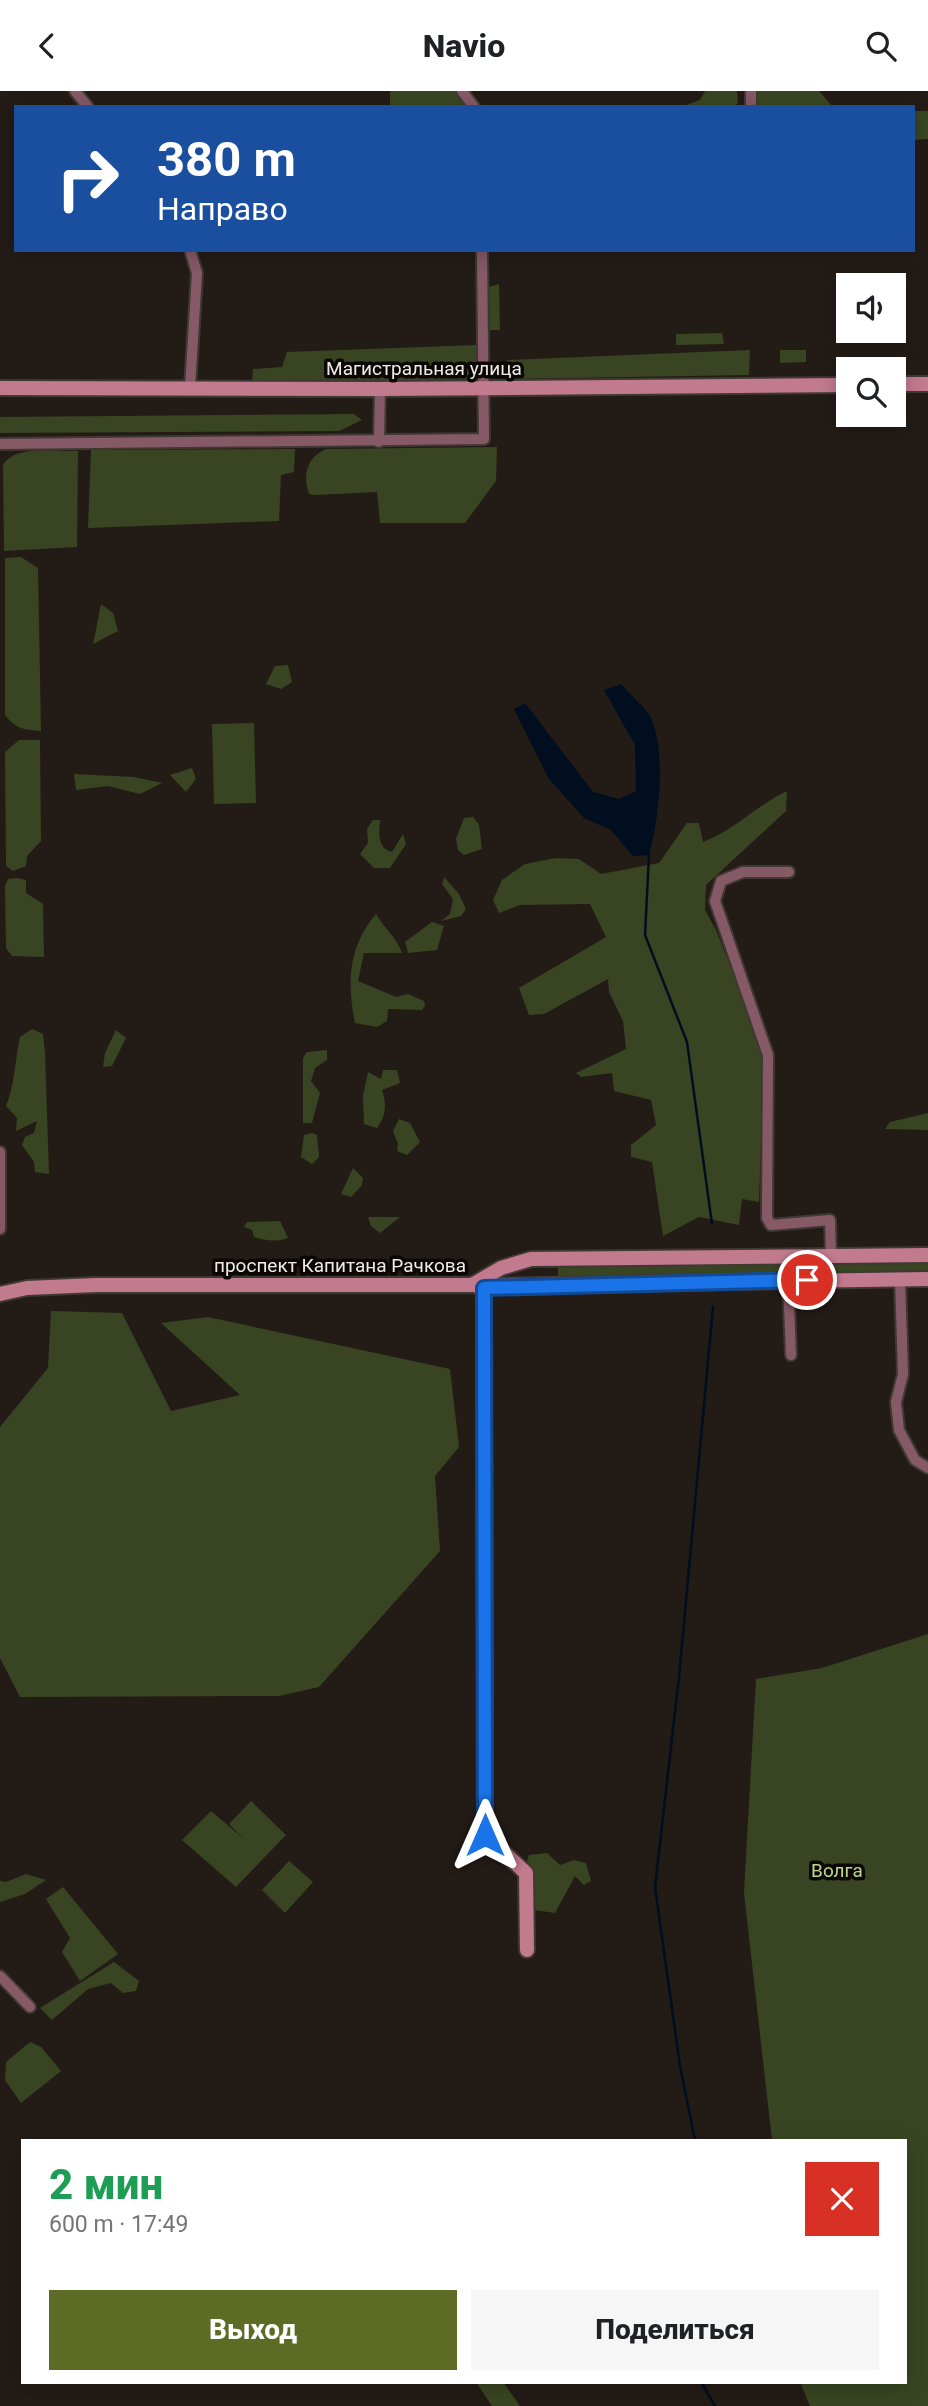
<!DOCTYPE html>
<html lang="ru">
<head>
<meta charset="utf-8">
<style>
	body { margin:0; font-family:Roboto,sans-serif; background:#f6f6f6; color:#202124; height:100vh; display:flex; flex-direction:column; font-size:26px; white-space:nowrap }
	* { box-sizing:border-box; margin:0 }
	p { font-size:23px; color:#757577 }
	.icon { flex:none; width:38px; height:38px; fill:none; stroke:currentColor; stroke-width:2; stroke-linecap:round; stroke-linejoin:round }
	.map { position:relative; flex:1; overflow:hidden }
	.side { position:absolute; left:21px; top:2048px; width:886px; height:245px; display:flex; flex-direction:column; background:#fff; border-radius:0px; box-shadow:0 4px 18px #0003 }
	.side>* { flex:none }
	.banner { position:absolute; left:14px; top:14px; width:901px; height:147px; border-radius:0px; box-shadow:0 4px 18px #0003; background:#1a4fa0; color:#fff; overflow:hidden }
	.tools { position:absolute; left:836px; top:182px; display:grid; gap:14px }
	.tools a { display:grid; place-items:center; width:70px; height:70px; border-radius:0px; background:#fff; box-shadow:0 4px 18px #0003; font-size:35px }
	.pin { position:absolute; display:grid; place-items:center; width:60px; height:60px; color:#fff; margin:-30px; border:4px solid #fff; border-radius:50%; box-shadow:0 2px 7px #0007 }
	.me { position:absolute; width:77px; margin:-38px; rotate:0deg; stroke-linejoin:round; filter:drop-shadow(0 0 5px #0008) }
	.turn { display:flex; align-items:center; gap:24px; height:147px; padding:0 28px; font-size:32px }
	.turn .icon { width:91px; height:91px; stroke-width:2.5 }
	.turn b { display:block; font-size:49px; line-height:60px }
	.round { display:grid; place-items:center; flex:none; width:74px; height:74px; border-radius:0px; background:#f6f6f6 }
	.head { display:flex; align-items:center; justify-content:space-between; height:119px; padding:0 28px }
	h1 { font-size:42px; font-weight:800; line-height:52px; color:#1e9e55 }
	.cta { display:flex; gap:14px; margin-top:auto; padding:14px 28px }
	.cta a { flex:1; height:80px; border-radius:0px; background:#5c6c24; color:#fff; font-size:28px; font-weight:800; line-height:80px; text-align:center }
	.cta a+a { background:#f6f6f6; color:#202124 }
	header { display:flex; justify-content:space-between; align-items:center; height:91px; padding:0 28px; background:#fff; font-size:32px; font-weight:800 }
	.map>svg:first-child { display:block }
</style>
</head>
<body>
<header><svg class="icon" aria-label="back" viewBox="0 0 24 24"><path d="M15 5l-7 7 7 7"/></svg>Navio<svg class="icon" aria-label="search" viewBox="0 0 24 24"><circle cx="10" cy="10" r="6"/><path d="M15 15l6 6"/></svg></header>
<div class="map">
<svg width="928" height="2315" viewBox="0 0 928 2315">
	<rect width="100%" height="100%" fill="#231b16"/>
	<g fill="#394522">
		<polygon points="390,0 458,0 470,16 390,16"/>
		<polygon points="705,0 737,0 738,12 734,16 680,16 700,9"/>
		<polygon points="758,0 819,0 833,16 758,16"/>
		<polygon points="914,20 928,20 928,48 914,49"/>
		<polygon points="499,193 500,239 490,239 489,196"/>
		<polygon points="722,242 724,253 676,254 676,243"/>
		<polygon points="477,254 478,274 468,288 271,293 252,290 253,278 282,276 287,261"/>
		<polygon points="750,259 749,284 507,288 507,269"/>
		<polygon points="780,259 806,259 806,271 780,272"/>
		<polygon points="354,323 362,329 339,340 0,342 0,326"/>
		<path d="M 497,356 L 496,390 L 465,432 L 380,432 L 377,401 L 315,404 L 309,403 C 302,384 307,366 326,358 Z"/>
		<polygon points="295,358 294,381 281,384 279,430 88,437 91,359"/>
		<path d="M 78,360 L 77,456 L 4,460 L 3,374 C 16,353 56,361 78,360 Z"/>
		<path d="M 21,466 L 38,477 L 41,640 C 24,639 16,638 5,624 L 5,467 Z"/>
		<polygon points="101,513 113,522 118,540 93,553"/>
		<polygon points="288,574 292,591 281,598 266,593 275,575"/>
		<polygon points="254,632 256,712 214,713 212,633"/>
		<polygon points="19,649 40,649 41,750 27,765 26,775 13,780 6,775 5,661"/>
		<polygon points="192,677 196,688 186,701 170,684"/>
		<polygon points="74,683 134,686 162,692 140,703 108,695 76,699"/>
		<path d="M 787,700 L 786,720 L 706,794 L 705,819 L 716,839 L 764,960 L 759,1111 L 742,1108 L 739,1134 L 699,1126 L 663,1145 L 652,1071 L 631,1066 L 631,1054 L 656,1034 L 651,1009 L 614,1000 L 612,982 L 581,986 L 576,982 L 626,958 L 623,930 L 609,901 L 608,888 L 544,923 L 529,924 L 519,897 L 606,846 L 590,813 L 520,814 L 499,822 L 493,809 L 502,789 L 525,773 L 556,767 L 579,768 L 601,783 L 659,772 L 687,732 L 699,732 L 703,751 C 735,739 757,714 787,700 Z"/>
		<polygon points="473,726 479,734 482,758 464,764 458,759 456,748 464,727"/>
		<path d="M 373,729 L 380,729 C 379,742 377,757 392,761 L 403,743 L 406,753 L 390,777 L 374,777 L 360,763 L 368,752 L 367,738 Z"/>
		<polygon points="444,786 459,803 466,818 461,825 441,830 450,823 453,808 442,793"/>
		<polygon points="17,787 26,789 26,802 43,813 44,866 12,865 6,857 5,795 8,788"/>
		<path d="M 376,823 C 384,837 397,847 402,862 L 364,862 L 358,890 L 396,906 L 408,903 L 424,910 L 425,915 L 422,919 L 388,918 L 387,930 L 377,936 L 355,932 C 347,892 348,856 376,823 Z"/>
		<polygon points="432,831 444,835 437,859 408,862 405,851"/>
		<path d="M 32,938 L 43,943 L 45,961 L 49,1083 L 35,1081 L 34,1071 L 22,1054 L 25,1046 L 34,1042 L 37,1030 L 16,1040 L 17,1027 L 6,1015 C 15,993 15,969 20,946 Z"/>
		<polygon points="116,939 126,947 112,975 103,976 105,962"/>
		<polygon points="327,959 327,969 315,977 311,990 320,1002 312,1032 303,1032 303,967 307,961"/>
		<path d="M 383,979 L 397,979 L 400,992 L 382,999 C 387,1013 386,1025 377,1037 L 364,1033 L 363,1005 L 368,981 L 381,988 Z"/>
		<polygon points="928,1022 928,1039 885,1038 890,1031"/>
		<polygon points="399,1028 410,1032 420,1051 407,1064 397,1060 398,1053 393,1040"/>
		<polygon points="312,1042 317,1044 319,1066 312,1073 301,1066 304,1044"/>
		<polygon points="353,1077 363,1087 362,1094 351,1106 341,1103"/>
		<polygon points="368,1126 400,1126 380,1142 371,1135"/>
		<path d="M 280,1130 L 288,1147 C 276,1151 267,1150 254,1146 L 252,1139 L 244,1136 L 247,1131 Z"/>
		<polygon points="928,1170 928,1181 812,1181 812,1172"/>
		<polygon points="802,1171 801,1182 558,1186 558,1175"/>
		<polygon points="51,1220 122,1222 171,1320 240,1304 161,1232 208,1226 450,1278 459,1356 435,1385 440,1460 319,1596 279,1605 20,1606 0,1567 0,1336 48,1277"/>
		<polygon points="928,1543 928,2315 810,2315 800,2291 905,2291 905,2049 772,2049 744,1802 756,1588 822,1577"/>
		<polygon points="251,1710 286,1744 236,1796 182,1749 211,1720 244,1748 229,1733"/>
		<polygon points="547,1762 560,1774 574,1769 586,1772 591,1790 584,1794 575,1785 555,1822 534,1819 523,1796 534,1788 523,1784 529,1764"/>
		<polygon points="289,1770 313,1791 285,1822 262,1799"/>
		<polygon points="26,1783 46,1789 25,1803 0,1811 0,1790 6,1791"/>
		<polygon points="63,1796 118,1863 80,1890 62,1861 70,1847 46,1808"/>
		<polygon points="114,1871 139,1890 136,1900 123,1902 111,1892 88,1898 52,1929 40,1917"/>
		<polygon points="30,1951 41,1956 61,1980 21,2012 5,1989 6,1971"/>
		<polygon points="476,2291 503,2291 520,2315 492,2315"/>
	</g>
	<path fill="#000e1f" d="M 621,593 C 629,603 643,614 650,625 C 667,658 659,730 649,764 L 633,765 L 611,739 L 584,727 L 549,688 L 514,618 L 525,612 L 593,701 L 619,708 L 636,700 L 635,654 L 604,599 Z"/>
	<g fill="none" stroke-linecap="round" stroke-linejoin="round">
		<g stroke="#000e1f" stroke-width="2.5">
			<polyline points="649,764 645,844 687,951 712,1133"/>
			<polyline points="695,2049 680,1975 655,1796 679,1586 713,1216"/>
			<polyline points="701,2291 715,2315"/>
		</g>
		<g stroke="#403833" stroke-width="14">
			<g id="street">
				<polyline points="75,0 88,16"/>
				<polyline points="462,0 474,16"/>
				<polyline points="751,16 751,0"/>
				<polyline points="190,296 197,182 190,159"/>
				<polyline points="379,351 380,298"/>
				<polyline points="0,353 484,348 482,159"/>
				<polyline points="789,781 743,781 721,790 715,810 768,964 767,1127 771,1134 830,1129 831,1164"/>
				<polyline points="0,1061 0,1138"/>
				<polyline points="788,1189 791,1264"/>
				<polyline points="900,1189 903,1283 896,1311 899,1339 915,1369 928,1377"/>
				<polyline points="0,1885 30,1916"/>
			</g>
		</g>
		<g stroke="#403833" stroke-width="18">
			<g id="secondary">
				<polyline points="894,293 928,293"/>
				<polyline points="0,297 380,298 849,294"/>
				<polyline points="477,1195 928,1188"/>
				<polyline points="484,1197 485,1744 526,1782 527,1859"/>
				<polyline points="0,1203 27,1197 96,1194 472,1194 501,1177 531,1168 928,1164"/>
			</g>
		</g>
		<use href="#street" stroke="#855966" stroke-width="10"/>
		<use href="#secondary" stroke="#c27a8f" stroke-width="14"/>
	</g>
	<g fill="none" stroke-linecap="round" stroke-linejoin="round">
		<g stroke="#114b97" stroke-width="18">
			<polyline id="route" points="485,1744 484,1197 807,1189"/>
		</g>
		<use href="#route" stroke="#1a73e8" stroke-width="12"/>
	</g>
	<g text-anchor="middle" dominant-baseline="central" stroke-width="7" stroke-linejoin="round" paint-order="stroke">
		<g font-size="19" fill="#f0ebe8" stroke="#0a0705">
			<text x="424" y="277">Магистральная улица</text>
			<text x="340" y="1174">проспект Капитана Рачкова</text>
		</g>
		<g font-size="19" fill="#bdd88a" stroke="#0a0705">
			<text x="837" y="1779">Волга</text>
		</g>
	</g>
</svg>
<div class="tools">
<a><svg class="icon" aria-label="sound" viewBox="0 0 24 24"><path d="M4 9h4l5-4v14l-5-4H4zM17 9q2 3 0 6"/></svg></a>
<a><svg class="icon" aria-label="search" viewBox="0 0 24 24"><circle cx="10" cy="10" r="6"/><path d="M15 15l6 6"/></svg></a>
</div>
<div class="pin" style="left:807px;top:1189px;background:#d93025"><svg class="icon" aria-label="arrive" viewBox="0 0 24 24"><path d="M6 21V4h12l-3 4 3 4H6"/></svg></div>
<svg class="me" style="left:485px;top:1744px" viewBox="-20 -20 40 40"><path d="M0-17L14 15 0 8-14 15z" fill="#1a73e8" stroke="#fff" stroke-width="4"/></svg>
<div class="banner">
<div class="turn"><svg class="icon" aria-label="right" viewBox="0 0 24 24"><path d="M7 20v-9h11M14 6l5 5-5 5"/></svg><div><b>380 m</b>Направо</div></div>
</div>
<section class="side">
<div class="head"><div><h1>2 мин</h1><p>600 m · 17:49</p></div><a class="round" style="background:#d93025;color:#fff"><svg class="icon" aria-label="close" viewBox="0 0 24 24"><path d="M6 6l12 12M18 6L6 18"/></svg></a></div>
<div class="cta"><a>Выход</a><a>Поделиться</a></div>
</section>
</div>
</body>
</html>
